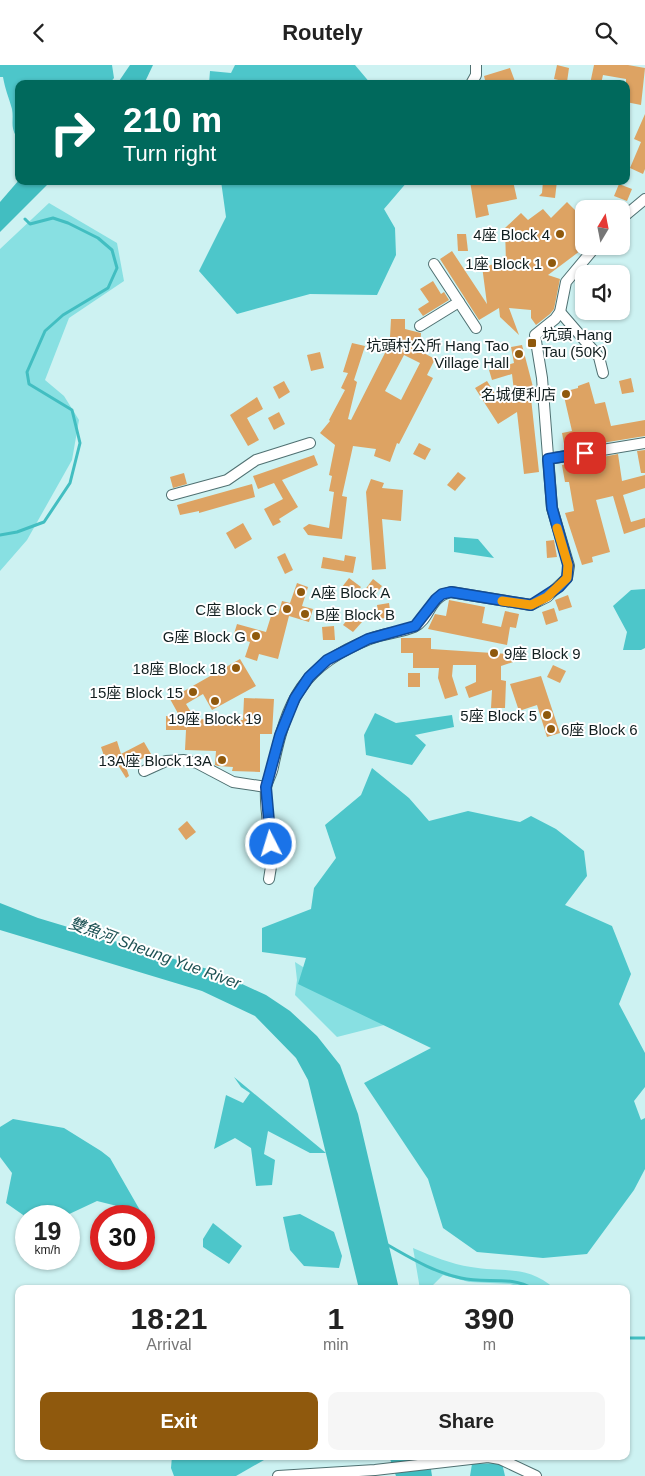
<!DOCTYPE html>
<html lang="en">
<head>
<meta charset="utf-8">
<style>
	body { margin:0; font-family:Helvetica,"Noto Sans TC",sans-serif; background:#f6f6f6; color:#222; height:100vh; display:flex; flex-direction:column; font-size:19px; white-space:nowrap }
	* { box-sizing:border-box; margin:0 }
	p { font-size:16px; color:#767676 }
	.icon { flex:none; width:28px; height:28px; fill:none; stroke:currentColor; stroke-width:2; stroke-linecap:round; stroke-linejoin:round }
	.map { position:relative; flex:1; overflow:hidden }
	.side { position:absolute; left:15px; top:1220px; width:615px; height:175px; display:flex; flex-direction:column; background:#fff; border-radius:10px; box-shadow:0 1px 4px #0004 }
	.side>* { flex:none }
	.top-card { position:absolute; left:15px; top:15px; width:615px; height:105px; border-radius:10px; box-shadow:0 1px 4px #0004; background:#00695c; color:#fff; overflow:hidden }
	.needle { width:32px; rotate:10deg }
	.buttons { position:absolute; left:575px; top:135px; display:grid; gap:10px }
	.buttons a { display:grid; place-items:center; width:55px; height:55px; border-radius:10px; background:#fff; box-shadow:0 1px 4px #0004; font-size:25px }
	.speed { position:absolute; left:15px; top:1140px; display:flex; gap:10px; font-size:25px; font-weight:700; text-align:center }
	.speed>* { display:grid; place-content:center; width:65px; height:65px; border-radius:50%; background:#fff; box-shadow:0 1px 4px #0004; line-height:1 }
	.speed small { font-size:12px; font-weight:400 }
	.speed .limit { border:8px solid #d22; background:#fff; color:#111 }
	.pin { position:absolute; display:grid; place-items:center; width:42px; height:42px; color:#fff; margin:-21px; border-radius:10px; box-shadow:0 2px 8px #0006 }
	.me { position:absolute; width:55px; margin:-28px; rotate:355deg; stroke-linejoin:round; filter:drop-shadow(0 0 4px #0008) }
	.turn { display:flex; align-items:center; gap:18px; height:105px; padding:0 25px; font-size:22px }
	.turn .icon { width:65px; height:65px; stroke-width:2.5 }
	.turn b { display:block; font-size:35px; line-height:42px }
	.eta { display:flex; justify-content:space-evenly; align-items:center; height:85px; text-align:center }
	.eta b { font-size:30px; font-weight:700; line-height:35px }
	.button { display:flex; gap:10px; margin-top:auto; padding:10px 25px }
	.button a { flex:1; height:58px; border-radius:10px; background:#8f590d; color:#fff; font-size:20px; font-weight:700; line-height:58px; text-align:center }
	.button a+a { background:#f6f6f6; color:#222 }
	header { display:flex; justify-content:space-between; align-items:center; height:65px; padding:0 25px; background:#fff; font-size:22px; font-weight:700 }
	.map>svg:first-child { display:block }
</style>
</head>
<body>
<header><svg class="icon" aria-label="back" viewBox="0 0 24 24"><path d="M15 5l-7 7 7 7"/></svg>Routely<svg class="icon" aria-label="search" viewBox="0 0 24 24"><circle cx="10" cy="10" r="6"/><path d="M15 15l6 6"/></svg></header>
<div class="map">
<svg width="645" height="1411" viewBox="0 0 645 1411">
	<rect width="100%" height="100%" fill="#cdf2f2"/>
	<g fill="#88e0e2">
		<polygon points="49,138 117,178 124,216 69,253 45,315 64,331 79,355 72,395 27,475 0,506 0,184"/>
		<polygon points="295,897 392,958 337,972 295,930 297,915"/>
		<path d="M 413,1183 C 432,1191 451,1199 471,1202 C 504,1208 527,1199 555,1224 L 526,1224 L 510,1219 L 469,1217 L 443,1210 L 429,1224 L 420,1224 Z"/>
	</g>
	<g fill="#4dc6ca">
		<path d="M 0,0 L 112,0 L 114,13 L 109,19 L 19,19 L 19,71 L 16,71 C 10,61 14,55 12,44 C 9,33 5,24 3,12 L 0,12 Z"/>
		<polygon points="235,0 355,0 371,19 209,19 210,6 231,8"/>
		<polygon points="221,116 408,116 384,144 395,163 396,190 377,230 310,229 237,249 199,206 226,152"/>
		<polygon points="454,472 478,474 494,493 454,487"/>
		<polygon points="645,524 645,583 641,585 623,585 627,567 613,541 631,525"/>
		<polygon points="375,648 396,658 452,650 454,662 415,670 426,680 412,700 366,690 364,670"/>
		<polygon points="372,703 409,733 429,756 468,746 520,757 531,751 556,764 584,786 587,811 565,840 612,861 631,909 619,939 645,988 645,1022 634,1036 641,1055 645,1053 645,1104 634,1125 587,1189 543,1193 477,1187 443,1163 428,1114 364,1018 431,983 298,919 306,893 262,887 262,863 311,844 314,823 336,793 325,760 361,730"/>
		<polygon points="234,1012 326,1088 310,1088 268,1066 264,1089 275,1095 272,1120 256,1121 251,1083 235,1073 214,1084 226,1030 243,1038 250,1028 241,1022"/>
		<polygon points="13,1054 64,1063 101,1086 110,1093 141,1147 97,1136 65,1151 26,1152 6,1138 12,1108 0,1092 0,1062"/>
		<polygon points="300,1149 334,1167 342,1191 339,1203 304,1201 290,1185 283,1152"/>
		<polygon points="213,1158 242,1181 229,1199 203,1182 203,1174"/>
		<polygon points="172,1391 271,1391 236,1411 174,1411 171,1403"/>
		<polygon points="502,1398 505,1411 470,1411 472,1399"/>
	</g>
	<g fill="#42bec1">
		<polygon points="130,0 153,0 144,19 117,19"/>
		<polygon points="19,115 51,116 0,167 0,137"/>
		<polygon points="0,838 38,853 214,906 266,930 290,946 317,971 340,1000 358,1049 399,1224 359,1224 308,1015 296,993 255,951 202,926 0,865"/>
		<polygon points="389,1391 429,1391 432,1411 396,1411"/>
	</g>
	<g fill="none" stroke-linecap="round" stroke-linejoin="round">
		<g stroke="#42bec1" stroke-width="3">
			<polyline points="0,470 17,467 44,457 70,418 80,378 72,345 29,319 27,307 45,266 63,250 108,223 117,203 112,185 98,173 68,158 53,153 30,159 25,154"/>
			<path d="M 386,1179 C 411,1193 433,1207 461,1213 C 485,1219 511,1210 533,1224"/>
			<polyline points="626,1273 645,1273"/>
		</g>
	</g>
	<g fill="#dda363" fill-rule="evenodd">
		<polygon points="557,0 569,3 567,17 554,14"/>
		<polygon points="594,0 628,0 645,3 641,40 626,37 626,14 603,10 601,19 590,19"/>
		<polygon points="510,3 516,19 486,19 484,11"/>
		<polygon points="645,49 645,104 643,109 630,103 641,77 634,74"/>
		<polygon points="470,116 513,116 517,134 487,140 489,150 476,153"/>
		<polygon points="543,116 557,116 555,133 539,131 542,128"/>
		<polygon points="619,119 632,124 627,136 614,131"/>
		<polygon points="567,137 579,149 584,145 584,183 548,210 560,214 554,244 550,249 536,260 531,253 531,245 509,243 519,270 500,252 499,243 479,255 440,194 452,186 487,239 482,201 506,198 505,163 521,148 528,155 543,144 551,153"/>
		<polygon points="457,169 466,169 468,186 458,186"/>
		<polygon points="433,216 441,229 444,227 449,235 423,251 418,244 429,237 420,224"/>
		<path d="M 391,254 L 405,254 L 405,264 L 421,268 L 420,286 L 435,294 L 427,310 L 433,313 L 399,379 L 397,378 L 390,397 L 374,391 L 376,384 L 353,381 L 342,431 L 347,432 L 342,474 L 308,470 L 303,463 L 309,459 L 329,463 L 334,427 L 329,426 L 332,411 L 329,410 L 335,380 L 320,368 L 330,356 L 329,355 L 345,325 L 341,323 L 348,308 L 343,307 L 352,278 L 365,281 L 354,315 L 357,317 L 348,354 L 351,355 L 386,286 L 383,285 L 390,272 ZM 404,290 L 420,298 L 401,335 L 385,326 Z"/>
		<polygon points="522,280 533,322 534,332 531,333 539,407 524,409 517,347 498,359 475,323 487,316 499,335 514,326 512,309 492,315 489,305 514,298 511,282"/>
		<polygon points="320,287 324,303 311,306 307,290"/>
		<polygon points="631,313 634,327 622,329 619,316"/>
		<polygon points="284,316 290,327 279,334 273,322"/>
		<polygon points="589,317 595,339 605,337 611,361 645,355 645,371 565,384 562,368 572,366 563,327 578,323 578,321"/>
		<polygon points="257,332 263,344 247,353 259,375 248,381 230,350"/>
		<polygon points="279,347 285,359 274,365 268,353"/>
		<polygon points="419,378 431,384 425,395 413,389"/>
		<polygon points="645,385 645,408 641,408 637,386"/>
		<polygon points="618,389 622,416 645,410 645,423 623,430 631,457 645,453 645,462 624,469 613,431 596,435 610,487 592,492 593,497 582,500 565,448 574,446 569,417 565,417 562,400"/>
		<polygon points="314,390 318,400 282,415 298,442 279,454 281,457 273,461 264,444 283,434 274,418 258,424 253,411"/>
		<polygon points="458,407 466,413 455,426 447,420"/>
		<polygon points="184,408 187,419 173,423 170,412"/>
		<polygon points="371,414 384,418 382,423 403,425 401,456 382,454 386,504 372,505 366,427"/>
		<polygon points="252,419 255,432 199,448 199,446 180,450 177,440"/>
		<polygon points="243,458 252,474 235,484 226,468"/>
		<polygon points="554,475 557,492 547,493 546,476"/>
		<polygon points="285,488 293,505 285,509 277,492"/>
		<polygon points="345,490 356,492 353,508 321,503 323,492 344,496"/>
		<polygon points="349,513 361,522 354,531 342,522"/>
		<polygon points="373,514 382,521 373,533 364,526"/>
		<polygon points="297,518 308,522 302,541 313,544 309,557 289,551 278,594 259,589 257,596 245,592 250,577 233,572 237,559 266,567 272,548 278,550 282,536 290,538"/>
		<polygon points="568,530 572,542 559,546 555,535"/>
		<polygon points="449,535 485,542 482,558 501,562 505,546 519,549 516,563 510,562 507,580 428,564 435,549 446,551"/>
		<polygon points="389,538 391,552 379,554 377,540"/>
		<polygon points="554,543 558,556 546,560 542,547"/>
		<polygon points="352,549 362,557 353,567 343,560"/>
		<polygon points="334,561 335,575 323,575 322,562"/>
		<polygon points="401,573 431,573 431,584 508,589 508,586 521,582 525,593 501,601 501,615 506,616 505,643 491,643 492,625 469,633 465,622 476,617 476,600 453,600 452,611 458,630 445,634 438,613 439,603 413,603 413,588 401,588"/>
		<polygon points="240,594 256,621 212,645 203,629 186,639 194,652 199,652 196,654 243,655 244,633 274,634 272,669 260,669 260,707 232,706 233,702 218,701 215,700 216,686 185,685 186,665 166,665 166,651 180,652 170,634"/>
		<polygon points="553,600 566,606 560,618 547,612"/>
		<rect x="408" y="608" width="12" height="14"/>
		<polygon points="541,611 560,668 547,672 537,640 519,646 510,619"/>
		<polygon points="117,676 121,689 144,677 151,689 126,702 129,711 126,713 111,689 104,691 101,682"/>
		<polygon points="187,756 196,767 186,775 178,764"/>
	</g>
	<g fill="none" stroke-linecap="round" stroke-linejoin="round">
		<g stroke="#4f7071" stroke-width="12">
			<g id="street">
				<polyline points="471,19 476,10 476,0"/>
				<polyline points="621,154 645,134"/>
				<polyline points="434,199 476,263"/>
				<polyline points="560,247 599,292 603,308"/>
				<polyline points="420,261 459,237"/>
				<polyline points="548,394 645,378"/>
				<polyline points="172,430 227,415 256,395 310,378"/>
				<polyline points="144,706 166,696 184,695 197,698 233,717 266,722"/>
				<path d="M 269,814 C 276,783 264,754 266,723 C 267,716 272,709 273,702 C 287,634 303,600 370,574 C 384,568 400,568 414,562 C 431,554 428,532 451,527 L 531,540 L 547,532 L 567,513 L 569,501 L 552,443 L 542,313 L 535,270 L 555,254 L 560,247 L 566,217 L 596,181"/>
				<polyline points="278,1411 375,1405 488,1392 500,1394 536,1411"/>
			</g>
		</g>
		<use href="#street" stroke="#fff" stroke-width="10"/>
	</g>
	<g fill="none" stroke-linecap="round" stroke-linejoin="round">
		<g stroke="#114b97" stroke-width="12">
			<polyline id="route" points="271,779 266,722 280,670 295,633 309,612 327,595 368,574 415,561 436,534 442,529 451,527 531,540 559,522 567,513 568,500 552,443 548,394 585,388"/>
		</g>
		<use href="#route" stroke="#1a73e8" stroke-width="9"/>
		<polyline stroke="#f59e0b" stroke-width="9" points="502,536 531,540 547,532 567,513 568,500 557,463"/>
	</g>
	<g fill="#8f590d" stroke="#fff" stroke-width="2">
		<circle cx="560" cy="169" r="5"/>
		<circle cx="552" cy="198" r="5"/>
		<rect x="527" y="273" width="10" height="10" rx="2.5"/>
		<circle cx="519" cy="289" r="5"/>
		<circle cx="566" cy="329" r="5"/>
		<circle cx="301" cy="527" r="5"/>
		<circle cx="287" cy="544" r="5"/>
		<circle cx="305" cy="549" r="5"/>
		<circle cx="256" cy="571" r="5"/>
		<circle cx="494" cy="588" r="5"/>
		<circle cx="236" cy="603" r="5"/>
		<circle cx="193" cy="627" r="5"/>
		<circle cx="215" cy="636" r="5"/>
		<circle cx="547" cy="650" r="5"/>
		<circle cx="551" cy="664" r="5"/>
		<circle cx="222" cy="695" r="5"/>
	</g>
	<g text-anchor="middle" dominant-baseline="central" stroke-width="4" stroke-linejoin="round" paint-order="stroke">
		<g font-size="15" fill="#111e1f" stroke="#fff" text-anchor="end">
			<text x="550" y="169">4座 Block 4</text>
			<text x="542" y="198">1座 Block 1</text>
			<text x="542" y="269" text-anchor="start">坑頭 Hang<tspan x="542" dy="17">Tau (50K)</tspan></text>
			<text x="509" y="280">坑頭村公所 Hang Tao<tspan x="509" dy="17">Village Hall</tspan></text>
			<text x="556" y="329">名城便利店</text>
			<text x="311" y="527" text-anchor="start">A座 Block A</text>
			<text x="277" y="544">C座 Block C</text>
			<text x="315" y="549" text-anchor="start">B座 Block B</text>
			<text x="246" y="571">G座 Block G</text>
			<text x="504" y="588" text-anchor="start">9座 Block 9</text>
			<text x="226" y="603">18座 Block 18</text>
			<text x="183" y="627">15座 Block 15</text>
			<text x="537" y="650">5座 Block 5</text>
			<text x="215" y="653" text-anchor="middle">19座 Block 19</text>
			<text x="561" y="664" text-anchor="start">6座 Block 6</text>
			<text x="212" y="695">13A座 Block 13A</text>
		</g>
		<g font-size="16" font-style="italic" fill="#1e5254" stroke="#fff">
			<text transform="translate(155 888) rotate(20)">雙魚河 Sheung Yue River</text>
		</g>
	</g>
</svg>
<div class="buttons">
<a><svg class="needle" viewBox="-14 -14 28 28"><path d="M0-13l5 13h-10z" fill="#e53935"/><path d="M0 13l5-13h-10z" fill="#767676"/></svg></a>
<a><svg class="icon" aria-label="sound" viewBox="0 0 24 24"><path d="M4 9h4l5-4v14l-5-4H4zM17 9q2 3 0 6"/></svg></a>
</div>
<div class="speed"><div>19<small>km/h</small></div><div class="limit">30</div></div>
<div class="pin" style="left:585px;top:388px;background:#d93025"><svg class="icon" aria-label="arrive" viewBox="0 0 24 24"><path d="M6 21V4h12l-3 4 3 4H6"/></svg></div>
<svg class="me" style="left:271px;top:779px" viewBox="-20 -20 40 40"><circle r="17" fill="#1a73e8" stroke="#fff" stroke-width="3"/><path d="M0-11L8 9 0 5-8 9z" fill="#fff"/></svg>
<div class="top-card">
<div class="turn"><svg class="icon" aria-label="right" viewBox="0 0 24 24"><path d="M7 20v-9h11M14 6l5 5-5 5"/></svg><div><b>210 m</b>Turn right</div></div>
</div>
<section class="side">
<div class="eta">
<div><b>18:21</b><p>Arrival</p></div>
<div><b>1</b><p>min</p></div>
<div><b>390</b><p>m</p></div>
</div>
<div class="button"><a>Exit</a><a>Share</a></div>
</section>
</div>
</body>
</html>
